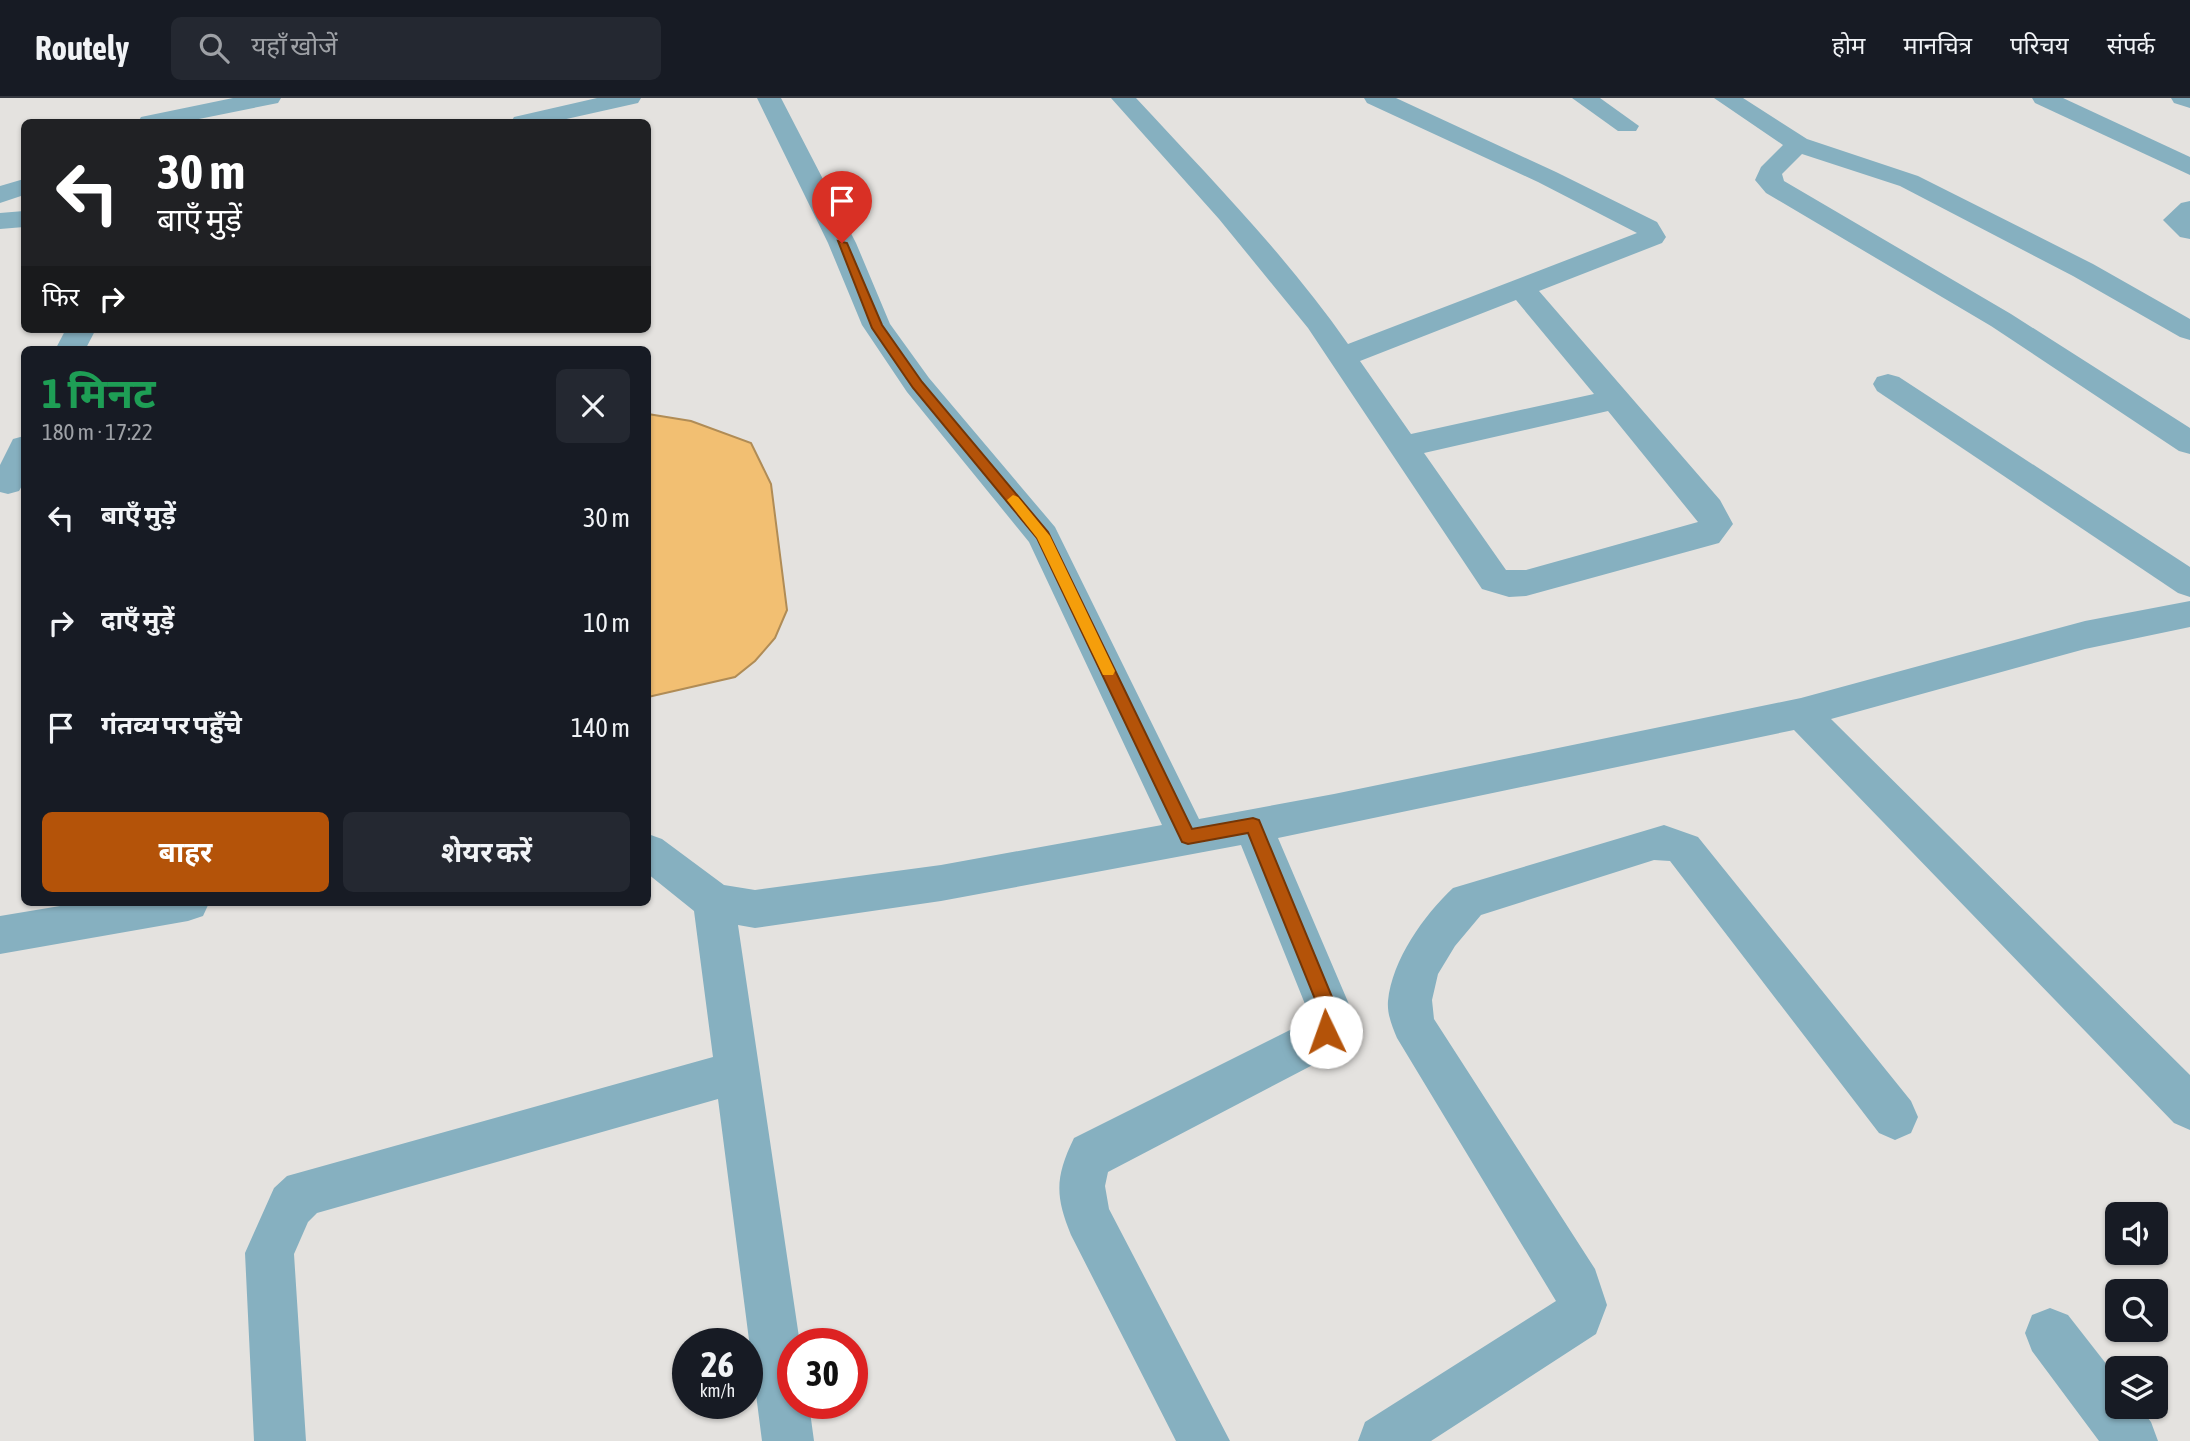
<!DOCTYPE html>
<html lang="hi">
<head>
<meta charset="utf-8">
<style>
	body { margin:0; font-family:"Asap Condensed","Noto Sans Devanagari",sans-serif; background:#242831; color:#f1f3f6; height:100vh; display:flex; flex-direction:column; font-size:26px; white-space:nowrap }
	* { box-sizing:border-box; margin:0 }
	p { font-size:23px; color:#9ea1a6 }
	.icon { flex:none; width:38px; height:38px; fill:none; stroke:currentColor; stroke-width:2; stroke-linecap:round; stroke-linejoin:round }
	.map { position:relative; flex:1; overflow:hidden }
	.sheet { position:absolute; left:21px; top:248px; width:630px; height:560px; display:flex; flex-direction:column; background:#171b24; border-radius:10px; box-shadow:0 2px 5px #0004 }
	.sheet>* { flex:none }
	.guide { position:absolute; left:21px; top:21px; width:630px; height:214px; border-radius:10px; box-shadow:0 2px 5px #0004; background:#202124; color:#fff; overflow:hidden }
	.fabs { position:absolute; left:2105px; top:1104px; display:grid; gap:14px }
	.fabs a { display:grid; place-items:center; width:63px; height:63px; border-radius:10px; background:#171b24; box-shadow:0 2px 5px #0004; font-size:35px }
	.speed { position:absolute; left:672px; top:1230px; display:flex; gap:14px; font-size:35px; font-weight:700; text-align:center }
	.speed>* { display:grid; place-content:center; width:91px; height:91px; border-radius:50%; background:#171b24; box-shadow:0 2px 5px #0004; line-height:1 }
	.speed small { font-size:18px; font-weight:400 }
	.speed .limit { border:10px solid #d22; background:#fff; color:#111 }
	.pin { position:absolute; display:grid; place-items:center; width:60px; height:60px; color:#fff; margin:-72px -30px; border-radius:50% 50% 50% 0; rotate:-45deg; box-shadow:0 0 7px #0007 }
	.pin .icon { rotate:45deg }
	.me { position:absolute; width:77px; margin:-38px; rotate:357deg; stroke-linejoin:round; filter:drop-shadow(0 0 5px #0008) }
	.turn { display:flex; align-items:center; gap:24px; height:147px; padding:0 21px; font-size:32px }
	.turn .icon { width:91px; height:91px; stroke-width:2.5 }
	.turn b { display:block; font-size:49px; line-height:60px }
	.then { display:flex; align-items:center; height:66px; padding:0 21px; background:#0003; gap:14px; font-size:26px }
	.round { display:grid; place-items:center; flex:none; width:74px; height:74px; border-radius:10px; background:#242831 }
	.headline { display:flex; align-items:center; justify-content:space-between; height:119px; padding:0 21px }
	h1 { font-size:42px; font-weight:700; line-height:52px; color:#1e9e55 }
	.button { display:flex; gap:14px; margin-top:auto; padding:14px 21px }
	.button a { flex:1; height:80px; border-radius:10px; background:#b45309; color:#fff; font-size:28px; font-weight:700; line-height:80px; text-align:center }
	.button a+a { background:#242831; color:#f1f3f6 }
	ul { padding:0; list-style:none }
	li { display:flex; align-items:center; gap:21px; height:105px; padding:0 21px }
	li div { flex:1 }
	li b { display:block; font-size:26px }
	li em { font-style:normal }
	header { display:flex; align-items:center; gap:42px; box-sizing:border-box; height:98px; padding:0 35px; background:#171b24; border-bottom:2px solid #363941 }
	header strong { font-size:33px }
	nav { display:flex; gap:38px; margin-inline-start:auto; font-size:24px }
	.search { width:490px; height:63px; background:#242831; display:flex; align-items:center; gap:18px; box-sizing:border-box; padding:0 24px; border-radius:10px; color:#9ea1a6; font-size:26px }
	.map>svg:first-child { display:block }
</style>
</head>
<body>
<header>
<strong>Routely</strong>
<div class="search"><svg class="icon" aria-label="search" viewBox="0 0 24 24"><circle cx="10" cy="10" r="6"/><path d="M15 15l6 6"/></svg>यहाँ खोजें</div>
<nav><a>होम</a><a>मानचित्र</a><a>परिचय</a><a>संपर्क</a></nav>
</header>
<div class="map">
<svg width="2190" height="1343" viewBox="0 0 2190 1343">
	<rect width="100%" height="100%" fill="#e4e2df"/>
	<polygon fill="#f2bf72" stroke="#b08c56" stroke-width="2" points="648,316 691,323 751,345 771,386 787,512 775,540 755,563 735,579 648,599"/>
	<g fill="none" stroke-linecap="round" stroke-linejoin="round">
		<g fill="#86b0c0" fill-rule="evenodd">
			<polygon points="233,0 281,0 278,5 184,24 138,24 141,19"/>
			<polygon points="597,0 641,0 638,5 553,24 511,24 514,19"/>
			<path d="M 757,0 L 781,0 L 856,145 L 890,226 L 929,280 L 1055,429 L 1199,721 L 1334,696 L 1801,600 L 2085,523 L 2190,503 L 2190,529 L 2085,551 L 1831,621 L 2190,977 L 2190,1032 L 2174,1025 L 1794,632 L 1278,740 L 1351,911 C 1352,931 1344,948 1328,959 L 1108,1074 L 1105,1088 L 1109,1111 L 1230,1343 L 1176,1343 L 1071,1137 C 1055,1098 1055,1079 1074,1040 L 1296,929 L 1307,921 L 1307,911 L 1241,747 L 941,803 L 755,830 L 738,827 L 800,1246 L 793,1246 L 793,1306 L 809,1306 L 814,1343 L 762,1343 L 718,1001 L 317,1115 L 308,1124 L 294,1156 L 306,1343 L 254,1343 L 245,1155 L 274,1090 L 287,1078 L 713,959 L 694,813 L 648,776 L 648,736 L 662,741 L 724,787 L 755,792 L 941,767 L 1162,727 L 1029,444 L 907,294 L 862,227 L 828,145 Z"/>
			<path d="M 1111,0 L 1136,0 C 1209,79 1286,157 1348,246 L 1637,135 L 1538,84 L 1367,5 L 1364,0 L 1396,0 L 1556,74 L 1657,124 L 1666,139 L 1662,145 L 1539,193 L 1720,402 L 1733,426 L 1719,445 L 1526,498 L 1509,499 L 1482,491 L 1308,230 L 1219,121 ZM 1516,202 L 1594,296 L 1411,336 L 1360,263 ZM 1608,313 L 1698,424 L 1526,472 L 1506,472 L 1424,355 Z"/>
			<polygon points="1572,0 1600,0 1639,28 1636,33 1618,33"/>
			<polygon points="1714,0 1743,0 1807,41 1918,78 2093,166 2190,221 2190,242 2180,239 2073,178 1900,88 1802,56 1782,76 1784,83 2011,216 2190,330 2190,356 2179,353 1991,228 1766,95 1755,82 1761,69 1783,47"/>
			<polygon points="2032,0 2063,0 2190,59 2190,77 2035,5"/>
			<polygon points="2171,0 2190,0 2190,10 2174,5"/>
			<polygon points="24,81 24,97 0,105 0,88"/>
			<polygon points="2190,103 2190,141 2180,139 2163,122 2181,105"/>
			<polygon points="24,113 24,129 0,131 0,115"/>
			<polygon points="66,231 96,231 85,252 55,252"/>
			<polygon points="1888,276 1899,279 2190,469 2190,499 2178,495 1877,293 1873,286 1877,279"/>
			<polygon points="24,338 24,384 19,393 8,396 0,394 0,367 13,341"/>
			<path d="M 1664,727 L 1698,739 L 1911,1003 L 1918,1019 L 1911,1035 L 1895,1042 L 1879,1035 L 1670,763 L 1654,762 L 1481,817 L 1455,848 L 1438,876 L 1432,902 L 1434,921 L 1595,1171 L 1607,1207 L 1596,1236 L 1431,1343 L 1358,1343 L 1365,1324 L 1556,1203 L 1397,940 C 1392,928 1387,916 1388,903 C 1392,862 1424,817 1453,790 Z"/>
			<polygon points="78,805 209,805 203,818 188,823 0,856 0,818"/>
			<polygon points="2050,1210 2068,1217 2118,1281 2118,1309 2139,1309 2151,1324 2158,1343 2099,1343 2032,1253 2025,1235 2032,1217"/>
		</g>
	</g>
	<polygon fill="#b45309" stroke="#753606" stroke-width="2" points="838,143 847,145 882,227 922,284 1048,434 1192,731 1253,720 1259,722 1337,911 1340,926 1333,940 1326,943 1320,940 1317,934 1321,925 1319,911 1248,735 1188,746 1182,744 1037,440 913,290 872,230"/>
	<polygon fill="#f59e0b" points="1013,397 1018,399 1050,438 1115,573 1113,577 1103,577 1037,440 1007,402"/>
</svg>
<div class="fabs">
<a><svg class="icon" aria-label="sound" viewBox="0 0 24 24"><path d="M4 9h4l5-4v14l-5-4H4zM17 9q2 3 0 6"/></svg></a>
<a><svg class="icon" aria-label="search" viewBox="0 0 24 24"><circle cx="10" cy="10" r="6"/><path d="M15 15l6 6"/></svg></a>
<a><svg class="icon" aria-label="layers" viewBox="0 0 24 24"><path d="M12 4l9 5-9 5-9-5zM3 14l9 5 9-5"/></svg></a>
</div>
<div class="speed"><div>26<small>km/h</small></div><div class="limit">30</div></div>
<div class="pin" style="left:842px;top:145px;background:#d93025"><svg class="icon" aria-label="arrive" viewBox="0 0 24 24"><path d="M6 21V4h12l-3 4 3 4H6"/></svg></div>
<svg class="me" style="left:1326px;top:934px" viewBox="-20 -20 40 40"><circle r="19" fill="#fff"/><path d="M0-13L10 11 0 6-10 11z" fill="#b45309"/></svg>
<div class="guide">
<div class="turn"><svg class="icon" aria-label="left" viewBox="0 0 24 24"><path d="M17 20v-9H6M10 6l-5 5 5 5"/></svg><div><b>30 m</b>बाएँ मुड़ें</div></div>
<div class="then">फिर<svg class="icon" aria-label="right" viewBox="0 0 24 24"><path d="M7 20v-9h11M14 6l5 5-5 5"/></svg></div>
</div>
<section class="sheet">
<div class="headline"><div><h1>1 मिनट</h1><p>180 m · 17:22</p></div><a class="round"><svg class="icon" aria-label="close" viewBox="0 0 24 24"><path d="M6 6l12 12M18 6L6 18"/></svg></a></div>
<ul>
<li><svg class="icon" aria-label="left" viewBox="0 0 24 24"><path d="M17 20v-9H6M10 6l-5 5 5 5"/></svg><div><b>बाएँ मुड़ें</b></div><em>30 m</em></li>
<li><svg class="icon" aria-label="right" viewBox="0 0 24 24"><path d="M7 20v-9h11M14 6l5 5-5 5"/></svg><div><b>दाएँ मुड़ें</b></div><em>10 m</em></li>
<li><svg class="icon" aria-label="arrive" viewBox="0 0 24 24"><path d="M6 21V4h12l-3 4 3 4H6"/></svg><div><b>गंतव्य पर पहुँचे</b></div><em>140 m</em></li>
</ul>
<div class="button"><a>बाहर</a><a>शेयर करें</a></div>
</section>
</div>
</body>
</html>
